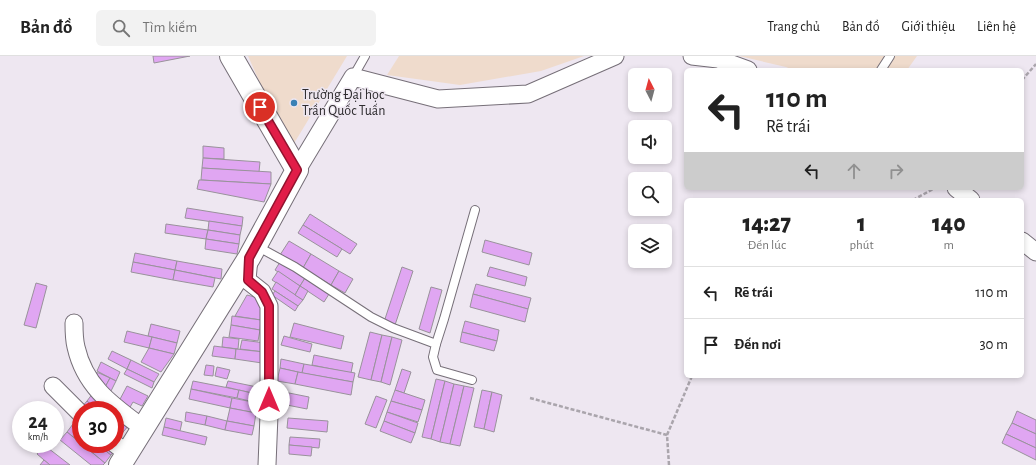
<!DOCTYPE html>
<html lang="vi">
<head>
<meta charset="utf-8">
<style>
	body { margin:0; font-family:"Alegreya Sans",sans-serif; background:#f2f2f2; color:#222; height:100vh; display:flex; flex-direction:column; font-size:15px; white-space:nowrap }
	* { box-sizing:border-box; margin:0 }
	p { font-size:13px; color:#767676 }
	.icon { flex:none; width:22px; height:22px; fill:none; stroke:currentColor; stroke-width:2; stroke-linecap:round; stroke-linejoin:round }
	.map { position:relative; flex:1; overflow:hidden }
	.drawer { position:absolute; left:684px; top:142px; width:340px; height:180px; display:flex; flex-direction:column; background:#fff; border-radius:6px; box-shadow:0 2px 6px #0003 }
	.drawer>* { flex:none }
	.banner { position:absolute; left:684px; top:12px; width:340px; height:122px; border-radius:6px; box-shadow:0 2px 6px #0003; background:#fff; color:#222; overflow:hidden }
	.needle { width:26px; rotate:354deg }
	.tools { position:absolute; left:628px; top:12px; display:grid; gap:8px }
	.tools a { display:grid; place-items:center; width:44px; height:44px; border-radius:6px; background:#fff; box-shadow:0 2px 6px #0003; font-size:20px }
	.speed { position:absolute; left:12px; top:345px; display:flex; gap:8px; font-size:20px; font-weight:700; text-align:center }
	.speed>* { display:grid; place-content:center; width:52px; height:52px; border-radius:50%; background:#fff; box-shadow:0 2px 6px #0003; line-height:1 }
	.speed small { font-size:10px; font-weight:400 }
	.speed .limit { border:6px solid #d22; background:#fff; color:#111 }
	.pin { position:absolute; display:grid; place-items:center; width:34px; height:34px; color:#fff; margin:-17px; border:2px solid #fff; border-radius:50%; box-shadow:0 1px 4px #0007 }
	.me { position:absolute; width:44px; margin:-22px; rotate:0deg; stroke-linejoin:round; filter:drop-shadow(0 0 3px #0008) }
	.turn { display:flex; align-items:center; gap:14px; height:84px; padding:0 16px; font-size:18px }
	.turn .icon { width:52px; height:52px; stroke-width:2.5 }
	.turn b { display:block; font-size:28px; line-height:34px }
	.lanes { display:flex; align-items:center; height:38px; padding:0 16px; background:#0003; justify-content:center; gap:20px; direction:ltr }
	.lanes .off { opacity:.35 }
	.eta { display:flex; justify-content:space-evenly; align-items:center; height:68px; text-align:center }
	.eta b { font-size:24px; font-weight:800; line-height:28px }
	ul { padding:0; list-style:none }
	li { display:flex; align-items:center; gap:12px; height:52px; padding:0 16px; border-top:1px solid #e0e0e0 }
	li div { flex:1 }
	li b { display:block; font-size:15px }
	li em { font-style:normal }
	header { display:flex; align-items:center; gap:24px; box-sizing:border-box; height:56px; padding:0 20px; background:#fff; border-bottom:1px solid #e0e0e0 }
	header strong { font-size:19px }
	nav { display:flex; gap:22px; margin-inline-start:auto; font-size:14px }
	.search { width:280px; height:36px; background:#f2f2f2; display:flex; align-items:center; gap:10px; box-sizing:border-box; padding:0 14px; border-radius:6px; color:#767676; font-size:15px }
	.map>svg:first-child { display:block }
</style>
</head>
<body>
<header>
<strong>Bản đồ</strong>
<div class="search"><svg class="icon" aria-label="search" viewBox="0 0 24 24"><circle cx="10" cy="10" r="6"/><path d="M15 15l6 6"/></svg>Tìm kiếm</div>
<nav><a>Trang chủ</a><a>Bản đồ</a><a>Giới thiệu</a><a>Liên hệ</a></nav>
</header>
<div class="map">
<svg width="1036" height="409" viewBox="0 0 1036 409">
	<rect width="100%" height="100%" fill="#eee7f1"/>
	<g fill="#efdbcc">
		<polygon points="248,0 347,0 290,94"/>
		<polygon points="399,0 584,0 541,15 460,29 387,19"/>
		<polygon points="739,0 917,0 907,14 793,14 786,11"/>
	</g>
	<g fill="#e0a6f2" stroke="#99929b">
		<polygon points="153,0 190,0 154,7"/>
		<polygon points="203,90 224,92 224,103 203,102"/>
		<polygon points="203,102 260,106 259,116 202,112"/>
		<polygon points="202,112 271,116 271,128 201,124"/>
		<polygon points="199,124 201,124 271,128 264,146 197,133"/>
		<polygon points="187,152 243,161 242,170 185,162"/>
		<polygon points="310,158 357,188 350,198 303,169"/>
		<polygon points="209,165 242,170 240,179 208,174"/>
		<polygon points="166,168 208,174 206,183 165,177"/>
		<polygon points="303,169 342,193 337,201 298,177"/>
		<polygon points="208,174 240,179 239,188 206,183"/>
		<polygon points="206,183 239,188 237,198 205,193"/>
		<polygon points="485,184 532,197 529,209 482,196"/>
		<polygon points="289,185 311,198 303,212 280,199"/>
		<polygon points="135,197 177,205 175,214 133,206"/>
		<polygon points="311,198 339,215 331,229 303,212"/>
		<polygon points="177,205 222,213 221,223 175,214"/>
		<polygon points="133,206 175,214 173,224 131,216"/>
		<polygon points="280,206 305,222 300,230 275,214"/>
		<polygon points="402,211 413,215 395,269 384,266"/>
		<polygon points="490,211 527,221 525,230 487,220"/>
		<polygon points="175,214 215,222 213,231 173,224"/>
		<polygon points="278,215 300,230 295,239 272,224"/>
		<polygon points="339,215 353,223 345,237 331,229"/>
		<polygon points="305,222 329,238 324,246 300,230"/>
		<polygon points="276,226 303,244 298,250 272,233"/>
		<polygon points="36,227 47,230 36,272 24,269"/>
		<polygon points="476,228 531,242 528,253 473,238"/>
		<polygon points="300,230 308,235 303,244 295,239"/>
		<polygon points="431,231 442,234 430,277 419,273"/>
		<polygon points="275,235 298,250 295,255 272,239"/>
		<polygon points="473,238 528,253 525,266 470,251"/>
		<polygon points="247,239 262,243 261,264 235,260"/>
		<polygon points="232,260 261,264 260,274 231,269"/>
		<polygon points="465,265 499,274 497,285 462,276"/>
		<polygon points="294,267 344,280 341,293 290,281"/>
		<polygon points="151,268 180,275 177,287 148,280"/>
		<polygon points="231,269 260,274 258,285 229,281"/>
		<polygon points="127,275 152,281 149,292 124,286"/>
		<polygon points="370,276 382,279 371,324 358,321"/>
		<polygon points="462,276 497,285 494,295 460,286"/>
		<polygon points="382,279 392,281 381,326 371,324"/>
		<polygon points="284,280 312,288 310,296 281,289"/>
		<polygon points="152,281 177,287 174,298 149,292"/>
		<polygon points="223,281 239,283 238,293 222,291"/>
		<polygon points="392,281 402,284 390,329 381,326"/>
		<polygon points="242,284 265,287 264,296 240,293"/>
		<polygon points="214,290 236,293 235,303 212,300"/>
		<polygon points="149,292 174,298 161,316 141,306"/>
		<polygon points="236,293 264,296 262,307 235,303"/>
		<polygon points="112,295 131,304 127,313 108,303"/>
		<polygon points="314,299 353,307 351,317 312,309"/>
		<polygon points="281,303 304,308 302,317 280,312"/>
		<polygon points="131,304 159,318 154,326 127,313"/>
		<polygon points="101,306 120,316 116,325 97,315"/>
		<polygon points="304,308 355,317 353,326 302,317"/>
		<polygon points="206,309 214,310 213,320 204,319"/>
		<polygon points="217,311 230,314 227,323 215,320"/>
		<polygon points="280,312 298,316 295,328 277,325"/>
		<polygon points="127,313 154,326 152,332 124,318"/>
		<polygon points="402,313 411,316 404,337 395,334"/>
		<polygon points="90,316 99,317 110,322 103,335"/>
		<polygon points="298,316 353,326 351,339 295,328"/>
		<polygon points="110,322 116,325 109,339 103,335"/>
		<polygon points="436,323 445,325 431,383 422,381"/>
		<polygon points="193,325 239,334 237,342 191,333"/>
		<polygon points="228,325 262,332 260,339 226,331"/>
		<polygon points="445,325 454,328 440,386 431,383"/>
		<polygon points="454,328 464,330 450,388 440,386"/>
		<polygon points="127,330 148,340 142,350 133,346 129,353 118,347"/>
		<polygon points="464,330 474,332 460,390 450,388"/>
		<polygon points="191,333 232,342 230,352 189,343"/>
		<polygon points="239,334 260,339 258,347 237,342"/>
		<polygon points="395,334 425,344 422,354 391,345"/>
		<polygon points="482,334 492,336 484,373 474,371"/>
		<polygon points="284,336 309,341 307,353 282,348"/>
		<polygon points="492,336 502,339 494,376 484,373"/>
		<polygon points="93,337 113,354 97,354 87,345"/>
		<polygon points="376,340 387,344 376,372 365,368"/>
		<polygon points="232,342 258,347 256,357 230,352"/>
		<polygon points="87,345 97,354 83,354 81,352"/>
		<polygon points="391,345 422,354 418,366 387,356"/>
		<polygon points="230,352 256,357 254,370 227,365"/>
		<polygon points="115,355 130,368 123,376 115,369"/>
		<polygon points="1017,355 1036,364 1036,378 1012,367"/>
		<polygon points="186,356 207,360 205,369 185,365"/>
		<polygon points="387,356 418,367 415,377 384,365"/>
		<polygon points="207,360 227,365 225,374 205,369"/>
		<polygon points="79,361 81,363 81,375 73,368"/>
		<polygon points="166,362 182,366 180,375 164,371"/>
		<polygon points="288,362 328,365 327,376 287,372"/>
		<polygon points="227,365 254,370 252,379 225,374"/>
		<polygon points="384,365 415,377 411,387 380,375"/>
		<polygon points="1012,367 1036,378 1036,392 1006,378"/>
		<polygon points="73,368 81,375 81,387 67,376"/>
		<polygon points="115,369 123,376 118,383 115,381"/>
		<polygon points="164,371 207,381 205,389 162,379"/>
		<polygon points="67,376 105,407 103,409 91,409 60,384"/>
		<polygon points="1006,378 1036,392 1036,404 1002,387"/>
		<polygon points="290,381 320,383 319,392 289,389"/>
		<polygon points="82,388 97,388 111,399 105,407"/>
		<polygon points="97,388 111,388 116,392 111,399"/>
		<polygon points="44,389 70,409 50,409 44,404 37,398"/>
		<polygon points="289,389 312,391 311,400 289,398"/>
		<polygon points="44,404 50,409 40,409"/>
	</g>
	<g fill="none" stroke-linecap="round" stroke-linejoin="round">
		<g stroke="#766f78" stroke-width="10">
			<g id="lane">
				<polyline points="881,14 890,0"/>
				<polyline points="353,21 365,0"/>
				<polyline points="256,197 262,193 295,211 371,261 393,272 436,288 433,301 437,314 472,324"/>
				<polyline points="436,288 444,263 475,154"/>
			</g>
		</g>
		<g stroke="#766f78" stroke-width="19">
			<g id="street">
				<polyline points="692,0 718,3 748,14"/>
				<polyline points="297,114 353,21 438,43 528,38 615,0"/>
				<polyline points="956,132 971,144"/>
				<polyline points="1022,185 1036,196"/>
				<polyline points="249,202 247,224 262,236 269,250 269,359 267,409"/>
				<path d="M 74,267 C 74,274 74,283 76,291 C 85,331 112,349 143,372"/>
				<polyline points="53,330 81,358"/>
				<polyline points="115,388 127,397"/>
			</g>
		</g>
		<g stroke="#766f78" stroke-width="24">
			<polyline id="secondary" points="120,409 249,202 297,114 231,0"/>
		</g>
		<g stroke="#aaa5ac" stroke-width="2.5" stroke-dasharray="4 2" stroke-linecap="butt">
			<polyline points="1022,24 1036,8"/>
			<polyline points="913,144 935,132"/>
			<polyline points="530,342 667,379 669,409"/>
			<polyline points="667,379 692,320"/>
		</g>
		<use href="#lane" stroke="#fff" stroke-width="8"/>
		<use href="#street" stroke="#fff" stroke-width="17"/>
		<use href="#secondary" stroke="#fff" stroke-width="22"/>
	</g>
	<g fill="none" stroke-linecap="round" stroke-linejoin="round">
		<g stroke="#92132f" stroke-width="10">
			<polyline id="route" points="260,51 297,114 249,202 248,224 262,236 269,250 269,344"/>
		</g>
		<use href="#route" stroke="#e11d48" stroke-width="7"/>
	</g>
	<circle fill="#3981b5" stroke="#eee7f1" stroke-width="1.5" cx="294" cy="47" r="4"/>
	<g text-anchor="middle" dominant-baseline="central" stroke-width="3" stroke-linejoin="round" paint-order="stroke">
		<g font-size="14" fill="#2e2c2f" stroke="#eee7f1" text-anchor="start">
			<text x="302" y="39">Trường Đại học<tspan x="302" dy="16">Trần Quốc Tuấn</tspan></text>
		</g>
	</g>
</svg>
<div class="tools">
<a><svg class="needle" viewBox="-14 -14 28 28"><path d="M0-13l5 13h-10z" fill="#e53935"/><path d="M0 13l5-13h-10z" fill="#767676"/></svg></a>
<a><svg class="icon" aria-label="sound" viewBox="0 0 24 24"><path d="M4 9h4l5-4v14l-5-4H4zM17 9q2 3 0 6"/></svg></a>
<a><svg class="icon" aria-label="search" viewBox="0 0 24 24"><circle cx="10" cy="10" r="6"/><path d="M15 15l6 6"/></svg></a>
<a><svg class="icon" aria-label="layers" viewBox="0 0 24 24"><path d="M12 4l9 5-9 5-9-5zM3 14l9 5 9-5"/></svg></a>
</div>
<div class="speed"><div>24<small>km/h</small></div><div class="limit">30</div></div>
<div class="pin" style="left:260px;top:51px;background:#d93025"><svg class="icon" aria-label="arrive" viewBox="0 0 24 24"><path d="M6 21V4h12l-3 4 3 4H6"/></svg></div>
<svg class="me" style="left:269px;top:344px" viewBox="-20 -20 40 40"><circle r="19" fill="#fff"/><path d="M0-13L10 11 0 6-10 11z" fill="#e11d48"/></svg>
<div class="banner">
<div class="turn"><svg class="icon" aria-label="left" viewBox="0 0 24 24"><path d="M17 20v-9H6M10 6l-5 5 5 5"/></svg><div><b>110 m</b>Rẽ trái</div></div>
<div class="lanes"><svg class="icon" aria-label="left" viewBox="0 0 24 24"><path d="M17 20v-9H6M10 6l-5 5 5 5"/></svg><svg class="icon off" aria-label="ahead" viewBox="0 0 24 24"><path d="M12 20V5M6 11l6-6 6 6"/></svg><svg class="icon off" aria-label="right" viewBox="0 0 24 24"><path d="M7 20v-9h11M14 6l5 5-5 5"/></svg></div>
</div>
<section class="drawer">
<div class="eta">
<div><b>14:27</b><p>Đến lúc</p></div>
<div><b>1</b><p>phút</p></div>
<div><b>140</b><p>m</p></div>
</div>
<ul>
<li><svg class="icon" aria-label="left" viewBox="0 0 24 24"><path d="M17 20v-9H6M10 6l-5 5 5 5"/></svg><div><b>Rẽ trái</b></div><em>110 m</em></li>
<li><svg class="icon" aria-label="arrive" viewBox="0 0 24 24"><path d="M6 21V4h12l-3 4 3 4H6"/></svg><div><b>Đến nơi</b></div><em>30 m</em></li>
</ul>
</section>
</div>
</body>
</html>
